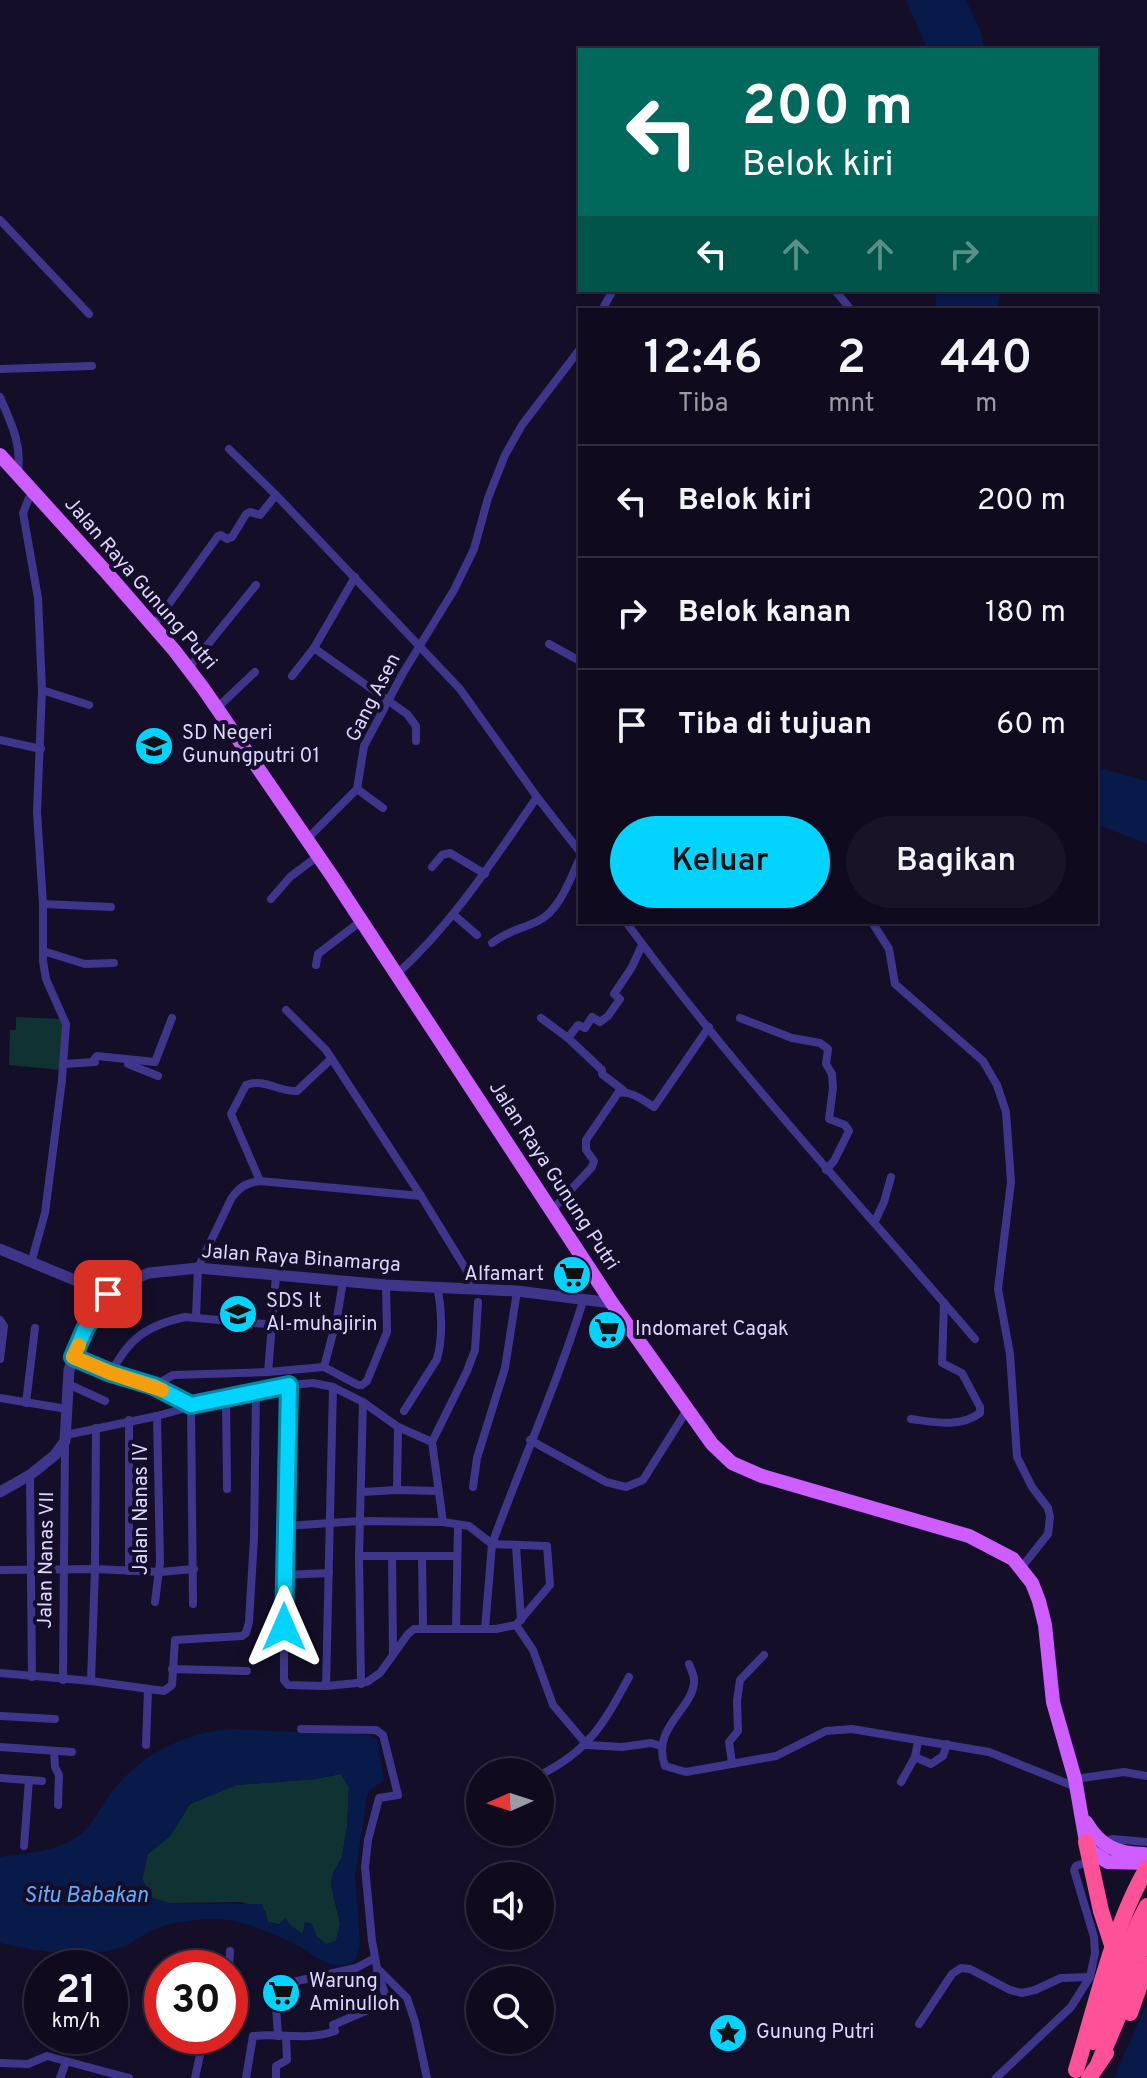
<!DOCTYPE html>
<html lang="id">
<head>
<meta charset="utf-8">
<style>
	body { margin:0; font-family:Overpass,sans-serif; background:#191328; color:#f1f3f6; height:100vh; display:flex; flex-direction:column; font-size:30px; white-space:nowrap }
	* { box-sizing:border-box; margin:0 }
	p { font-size:26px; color:#9c9aa4 }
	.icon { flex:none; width:44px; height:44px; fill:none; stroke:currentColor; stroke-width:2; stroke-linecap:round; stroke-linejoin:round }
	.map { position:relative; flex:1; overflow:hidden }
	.details { position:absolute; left:578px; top:308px; width:520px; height:616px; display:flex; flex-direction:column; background:#100a1f; border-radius:0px; box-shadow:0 2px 6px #0004,0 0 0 2px #302b3d }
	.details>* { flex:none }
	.top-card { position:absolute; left:578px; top:48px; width:520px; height:244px; border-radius:0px; box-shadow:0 2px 6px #0004,0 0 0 2px #302b3d; background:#00695c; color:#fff; overflow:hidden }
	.needle { width:52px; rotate:267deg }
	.tools { position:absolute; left:466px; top:1758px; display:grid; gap:16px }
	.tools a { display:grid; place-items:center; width:88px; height:88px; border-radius:50%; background:#100a1f; box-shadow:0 2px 6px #0004,0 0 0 2px #302b3d; font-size:40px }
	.speed { position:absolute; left:24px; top:1950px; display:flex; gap:16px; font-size:40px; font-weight:700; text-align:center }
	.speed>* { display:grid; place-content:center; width:104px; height:104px; border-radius:50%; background:#100a1f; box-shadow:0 2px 6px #0004,0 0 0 2px #302b3d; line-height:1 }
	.speed small { font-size:20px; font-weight:400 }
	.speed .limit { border:12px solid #d22; background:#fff; color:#111 }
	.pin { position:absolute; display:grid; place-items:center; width:68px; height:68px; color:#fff; margin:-34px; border-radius:16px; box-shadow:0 4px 12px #0006 }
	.me { position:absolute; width:88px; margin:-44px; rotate:0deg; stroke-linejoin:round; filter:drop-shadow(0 0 6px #0008) }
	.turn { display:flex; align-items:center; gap:28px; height:168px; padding:0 32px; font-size:36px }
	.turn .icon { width:104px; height:104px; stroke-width:2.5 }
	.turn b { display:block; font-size:56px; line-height:68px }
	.lanes { display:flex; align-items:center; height:76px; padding:0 32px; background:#0003; justify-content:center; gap:40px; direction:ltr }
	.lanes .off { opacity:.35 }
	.eta { display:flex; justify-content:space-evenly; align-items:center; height:136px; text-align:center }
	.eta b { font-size:48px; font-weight:600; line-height:56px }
	.primary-button { display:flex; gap:16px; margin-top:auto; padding:16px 32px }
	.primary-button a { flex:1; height:92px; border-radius:48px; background:#02d4ff; color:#111; font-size:32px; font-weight:600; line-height:92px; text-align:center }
	.primary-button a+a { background:#191328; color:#f1f3f6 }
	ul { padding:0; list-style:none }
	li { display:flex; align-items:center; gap:24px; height:112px; padding:0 32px; border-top:2px solid #302b3d }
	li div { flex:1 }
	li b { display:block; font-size:30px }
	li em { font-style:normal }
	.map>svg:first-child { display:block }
</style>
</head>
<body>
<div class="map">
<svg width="1147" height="2078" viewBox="0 0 1147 2078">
	<rect width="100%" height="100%" fill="#150e29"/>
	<g fill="#113233">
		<polygon points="16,1017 62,1019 61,1070 9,1065 10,1030 16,1030"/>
		<polygon points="341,1774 349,1787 347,1828 342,1857 333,1873 331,1884 340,1924 336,1941 326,1944 317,1937 312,1924 305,1922 303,1934 292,1927 268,1922 265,1911 242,1902 169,1903 152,1898 142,1879 148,1854 170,1836 190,1804 236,1785 315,1779"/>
	</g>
	<g fill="#071a49" fill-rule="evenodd">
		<polygon points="906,0 966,0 981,33 985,50 928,50"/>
		<polygon points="937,290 1001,290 997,310 935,310"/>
		<polygon points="1096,767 1147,781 1147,844 1096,824"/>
		<path d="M 232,1729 L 369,1735 L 377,1739 L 384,1780 L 369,1791 L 367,1796 L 355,1876 L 360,1944 L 355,1961 C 330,1976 311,1950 289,1941 C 268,1932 242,1920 219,1919 C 198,1919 173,1921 153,1930 C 140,1936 130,1946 115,1949 C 77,1959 38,1951 0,1943 L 0,1857 C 25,1853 56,1852 77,1837 C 92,1827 100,1807 111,1793 C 139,1755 185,1732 232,1729 ZM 341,1774 L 349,1787 L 347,1828 L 342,1857 L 333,1873 L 331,1884 L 340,1924 L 336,1941 L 326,1944 L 317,1937 L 312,1924 L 305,1922 L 303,1934 L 292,1927 L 285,1918 L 278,1925 L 268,1922 L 262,1904 L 169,1903 L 152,1898 L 142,1879 L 148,1854 L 170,1836 L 190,1804 L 236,1785 L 315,1779 Z"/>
		<polygon points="1147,2002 1147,2078 1114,2078"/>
	</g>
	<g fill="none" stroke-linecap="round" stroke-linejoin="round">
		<g stroke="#3f368b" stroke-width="8">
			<polyline points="0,220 89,314"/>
			<polyline points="835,290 851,310"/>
			<polyline points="602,310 613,290"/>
			<polyline points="0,369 92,366"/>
			<path d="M 0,397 C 11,423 22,444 18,472"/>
			<polyline points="229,449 276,495 460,689 537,797 580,852"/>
			<polyline points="153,626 218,536 221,535 227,539 232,537 246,514 250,512 260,515 276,495"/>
			<polyline points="549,644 580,661"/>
			<polyline points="314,648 355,577"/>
			<polyline points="188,669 256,585"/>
			<polyline points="292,676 314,648 407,714 416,726 416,741"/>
			<polyline points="42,690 89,705"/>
			<polyline points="217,708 255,672"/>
			<polyline points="0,740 41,749"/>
			<polyline points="357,789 383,808"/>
			<polyline points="307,839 357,789 364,746 403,673 454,590 474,549 488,498 505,455 522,425 580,349"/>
			<polyline points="432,867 442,855 450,853 485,874"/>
			<polyline points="271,899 290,877 318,856"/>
			<polyline points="43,904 111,907"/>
			<polyline points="454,915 477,935"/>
			<path d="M 626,922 C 733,1068 857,1201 975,1339"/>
			<polyline points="872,922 889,949 895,984 983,1061 997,1085 1006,1112 1011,1182 998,1289 1010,1354 1017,1457 1032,1487 1048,1508 1050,1517 1048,1534 1021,1568"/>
			<path d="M 492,943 C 507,931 522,929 538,921 C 560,910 570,879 580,858"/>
			<polyline points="43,951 85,964 114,963"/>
			<polyline points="316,965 318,954 361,921"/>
			<path d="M 396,975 C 453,923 493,861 537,797"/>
			<polyline points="286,1010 326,1050 421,1196 478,1289"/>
			<polyline points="541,1018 568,1038 578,1025 585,1028 592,1017 600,1022 608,1016 620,999 614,994 632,967 642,945"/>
			<polyline points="740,1018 792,1038 820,1043 828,1049 826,1064 832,1074 833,1088 829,1119 845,1125 849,1131 834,1161 826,1170"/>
			<polyline points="568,1038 602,1070 602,1074 624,1091"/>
			<polyline points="92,1062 97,1056 155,1062 172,1018"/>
			<polyline points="64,1064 95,1062"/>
			<polyline points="128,1064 158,1076"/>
			<path d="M 260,1181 L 231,1114 L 246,1085 C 264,1078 279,1092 297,1091 L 331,1059"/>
			<path d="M 552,1210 L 592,1167 L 594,1161 L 586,1150 L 586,1140 L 618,1093 C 631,1090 644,1101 654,1107 L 709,1027"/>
			<polyline points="875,1221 884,1202 891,1177"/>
			<polyline points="31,1263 45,1213 62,1080 66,1024 46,979 43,961 43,904 37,812 42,690 38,598 23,513 29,498 34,493"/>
			<polyline points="276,1276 268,1372 324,1367"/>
			<path d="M 196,1318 L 198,1268 L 231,1199 C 239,1187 246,1183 260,1181 L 421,1196"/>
			<polyline points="0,1320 4,1326 0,1359"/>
			<polyline points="73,1357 111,1373 154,1386 191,1405 193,1604"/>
			<polyline points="324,1367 358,1385 362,1385 367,1381 387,1332 386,1285"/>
			<polyline points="324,1367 337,1318 343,1281"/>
			<path d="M 111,1373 C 129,1338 146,1326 185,1317 L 335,1330"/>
			<polyline points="68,1384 105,1401"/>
			<path d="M 289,1385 L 284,1575 L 284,1680 L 288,1685 L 326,1686 L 367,1682 L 380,1673 L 408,1634 L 414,1629 L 496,1629 L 516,1625 L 550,1585 L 547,1546 L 492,1544 C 522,1462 558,1382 584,1298"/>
			<polyline points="154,1386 173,1375 268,1372"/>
			<polyline points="226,1397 227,1489"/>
			<polyline points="0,1398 67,1409"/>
			<polyline points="26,1403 35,1328"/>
			<path d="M 404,1411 L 437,1359 C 443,1337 442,1309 437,1287"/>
			<path d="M 911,1419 C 934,1422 960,1428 980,1413 L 980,1407 L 962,1373 L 942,1363 L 944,1303"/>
			<polyline points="66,1435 157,1416 226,1397 289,1385 313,1383 333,1387 363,1402 398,1427 432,1442 443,1522"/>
			<polyline points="530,1440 606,1482 626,1487 643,1480 687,1410"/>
			<polyline points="432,1442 467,1371 475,1350 478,1302"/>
			<polyline points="30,1475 32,1677"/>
			<polyline points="473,1487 477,1458 505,1368 517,1291"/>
			<polyline points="397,1490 398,1427"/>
			<polyline points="362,1492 397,1490 438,1491"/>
			<polyline points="286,1526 360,1521 443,1522 469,1526 492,1544 485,1629"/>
			<polyline points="516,1546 521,1620"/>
			<polyline points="359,1556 455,1556"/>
			<polyline points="392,1556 393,1654"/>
			<polyline points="422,1556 423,1628"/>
			<polyline points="0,1570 95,1569 160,1572 194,1569"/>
			<polyline points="129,1571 129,1420"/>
			<polyline points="284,1575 329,1573"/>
			<polyline points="155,1602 160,1562 157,1416"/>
			<polyline points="516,1625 533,1650 553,1705 587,1745"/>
			<polyline points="456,1628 458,1525"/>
			<path d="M 689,1664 C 691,1670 695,1676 694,1683 C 691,1711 651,1728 665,1766 L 686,1772 L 776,1756 L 826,1731 L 852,1729 L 989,1752 L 1076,1787"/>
			<polyline points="172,1669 247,1671"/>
			<polyline points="0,1673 91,1681 164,1691 172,1685 175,1640 242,1636 246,1633 249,1622 254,1538 256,1393"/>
			<polyline points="63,1680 65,1441"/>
			<polyline points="91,1681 95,1569 96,1428"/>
			<polyline points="361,1684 359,1556 363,1402"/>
			<polyline points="326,1686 333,1387"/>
			<polyline points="0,1716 55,1719"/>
			<polyline points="301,1729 376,1730 383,1735 398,1795 379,1798 368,1840 365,1867 372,1941 377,1968 407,1998 415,2022 427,2078"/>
			<polyline points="146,1745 148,1689"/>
			<polyline points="587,1745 622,1747 651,1743 661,1746"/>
			<polyline points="0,1747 72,1752"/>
			<polyline points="54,1751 55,1767 59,1775 58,1805"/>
			<polyline points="915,1757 931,1764 943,1756 947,1744"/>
			<polyline points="732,1763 729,1742 738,1731 737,1701 740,1680 764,1655"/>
			<path d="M 540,1775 C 589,1751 604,1723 629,1677"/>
			<polyline points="0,1778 42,1781"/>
			<polyline points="1075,1779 1124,1772 1147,1776"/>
			<polyline points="901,1782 915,1757 918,1742"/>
			<polyline points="1102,1842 1112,1839 1147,1842"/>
			<polyline points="24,1846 29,1780"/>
			<polyline points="229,1968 230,1951"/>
			<polyline points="919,2024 952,1974 961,1968 970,1969 1010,1990 1022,1993 1035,1990 1061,1978 1090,1977"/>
			<polyline points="278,2036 275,1991 279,1985 356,1968 375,1958"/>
			<polyline points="0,2063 28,2064 47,2056 129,2078"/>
			<polyline points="60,2078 66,2062"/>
			<polyline points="195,2078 204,2036"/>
			<path d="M 246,2078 L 253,2036 C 282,2033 306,2041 335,2031 L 333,2025 L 384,2003 L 386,1997 L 377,1970"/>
			<polyline points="276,2078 276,2066 287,2060 286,2036"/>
			<polyline points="996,2078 1071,2007 1090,1977 1095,1953 1094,1937 1074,1870 1076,1866 1090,1861"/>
		</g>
		<g stroke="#3f368b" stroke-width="11">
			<polyline points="0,1249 108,1294"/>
			<polyline points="0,1492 30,1475 55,1455 65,1441 69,1370 85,1329 108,1294 122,1284 149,1273 198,1268 386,1285 517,1291 612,1303"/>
		</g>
		<g stroke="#ce5dff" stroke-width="14">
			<polyline points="0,455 107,573 174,650 203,688 332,876 612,1303 712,1444 732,1463 762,1476 969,1536 1013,1559 1032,1583 1039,1601 1045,1625 1053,1702 1075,1779 1086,1842 1092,1852 1108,1862 1147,1863"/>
			<path d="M 1086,1822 C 1100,1846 1117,1854 1144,1854"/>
		</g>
		<g stroke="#ff5198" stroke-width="16">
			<polyline points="1086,1842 1101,1911 1113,1948"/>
			<polyline points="1130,2013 1147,1965"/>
			<path d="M 1093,2042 C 1114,1997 1123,1950 1147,1906"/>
			<polyline points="1099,2062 1119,2015 1147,1930"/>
			<path d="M 1076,2070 C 1096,2005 1113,1926 1147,1868"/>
			<polyline points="1089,2078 1106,2053"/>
		</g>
	</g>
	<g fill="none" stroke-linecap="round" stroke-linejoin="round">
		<g stroke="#018aa6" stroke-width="20">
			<polyline id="route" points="108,1294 85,1329 73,1357 111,1373 154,1386 191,1405 289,1385 284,1627"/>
		</g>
		<use href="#route" stroke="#02d4ff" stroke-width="14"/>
		<polyline stroke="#f59e0b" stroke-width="14" points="79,1345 73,1357 111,1373 162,1390"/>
	</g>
	<defs>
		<g id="school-disc" transform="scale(2)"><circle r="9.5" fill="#02d4ff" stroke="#150e29"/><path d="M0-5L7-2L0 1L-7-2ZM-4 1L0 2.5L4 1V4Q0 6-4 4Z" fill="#111"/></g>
		<g id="supermarket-disc" transform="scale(2)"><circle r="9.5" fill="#02d4ff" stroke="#150e29"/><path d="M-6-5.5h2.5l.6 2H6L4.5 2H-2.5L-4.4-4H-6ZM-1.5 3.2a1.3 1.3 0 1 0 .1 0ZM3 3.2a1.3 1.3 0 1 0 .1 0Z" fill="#111"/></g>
		<g id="sight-disc" transform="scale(2)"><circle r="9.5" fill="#02d4ff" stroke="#150e29"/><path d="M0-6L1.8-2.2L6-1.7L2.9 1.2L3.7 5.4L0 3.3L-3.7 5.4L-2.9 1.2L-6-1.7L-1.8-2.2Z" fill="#111"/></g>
	</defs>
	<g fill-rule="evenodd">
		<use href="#school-disc" x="154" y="746"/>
		<use href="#supermarket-disc" x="572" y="1275"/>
		<use href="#school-disc" x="238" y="1314"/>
		<use href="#supermarket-disc" x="607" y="1330"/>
		<use href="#supermarket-disc" x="281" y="1993"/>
		<use href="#sight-disc" x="728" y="2033"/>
	</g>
	<g text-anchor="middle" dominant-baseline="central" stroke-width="8" stroke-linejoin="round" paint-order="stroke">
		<g font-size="20" fill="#ddd6ff" stroke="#150e29">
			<text transform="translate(140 584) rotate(49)">Jalan Raya Gunung Putri</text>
			<text transform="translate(374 698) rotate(-63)">Gang Asen</text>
			<text transform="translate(553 1176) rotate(57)">Jalan Raya Gunung Putri</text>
			<text transform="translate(301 1259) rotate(4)">Jalan Raya Binamarga</text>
			<text transform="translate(142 1509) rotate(-90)">Jalan Nanas IV</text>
			<text transform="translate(47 1560) rotate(-89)">Jalan Nanas VII</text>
		</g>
		<g font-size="20" fill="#ddd6ff" stroke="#150e29" text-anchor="start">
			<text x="182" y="734">SD Negeri<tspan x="182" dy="23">Gunungputri 01</tspan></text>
			<text x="544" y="1275" text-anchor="end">Alfamart</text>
			<text x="266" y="1302">SDS It<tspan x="266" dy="23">Al-muhajirin</tspan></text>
			<text x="635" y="1330">Indomaret Cagak</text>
			<text x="309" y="1982">Warung<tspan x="309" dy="23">Aminulloh</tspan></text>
			<text x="756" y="2033">Gunung Putri</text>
		</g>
		<g font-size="22" font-style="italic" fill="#64acff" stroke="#150e29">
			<text x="86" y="1896">Situ Babakan</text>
		</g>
	</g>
</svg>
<div class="tools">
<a><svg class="needle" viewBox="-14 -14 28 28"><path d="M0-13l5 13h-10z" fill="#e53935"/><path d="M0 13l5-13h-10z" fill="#9c9aa4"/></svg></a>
<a><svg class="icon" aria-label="sound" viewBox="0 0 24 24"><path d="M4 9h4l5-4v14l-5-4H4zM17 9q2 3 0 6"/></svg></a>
<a><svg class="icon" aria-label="search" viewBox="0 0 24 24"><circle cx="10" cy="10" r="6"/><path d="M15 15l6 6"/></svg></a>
</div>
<div class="speed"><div>21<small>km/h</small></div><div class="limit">30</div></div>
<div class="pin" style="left:108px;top:1294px;background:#d93025"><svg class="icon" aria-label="arrive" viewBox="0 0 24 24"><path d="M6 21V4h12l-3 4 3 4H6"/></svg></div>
<svg class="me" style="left:284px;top:1627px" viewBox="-20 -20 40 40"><path d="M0-17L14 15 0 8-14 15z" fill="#02d4ff" stroke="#fff" stroke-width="4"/></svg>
<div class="top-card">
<div class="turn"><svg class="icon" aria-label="left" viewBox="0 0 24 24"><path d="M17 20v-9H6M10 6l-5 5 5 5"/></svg><div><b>200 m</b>Belok kiri</div></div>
<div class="lanes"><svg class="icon" aria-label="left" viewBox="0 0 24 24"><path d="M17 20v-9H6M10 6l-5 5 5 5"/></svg><svg class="icon off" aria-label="ahead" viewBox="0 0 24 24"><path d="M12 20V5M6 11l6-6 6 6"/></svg><svg class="icon off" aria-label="ahead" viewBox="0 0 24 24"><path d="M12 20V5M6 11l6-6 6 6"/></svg><svg class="icon off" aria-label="right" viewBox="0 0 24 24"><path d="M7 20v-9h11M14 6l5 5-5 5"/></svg></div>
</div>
<section class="details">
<div class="eta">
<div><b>12:46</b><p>Tiba</p></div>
<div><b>2</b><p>mnt</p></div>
<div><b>440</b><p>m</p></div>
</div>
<ul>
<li><svg class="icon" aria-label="left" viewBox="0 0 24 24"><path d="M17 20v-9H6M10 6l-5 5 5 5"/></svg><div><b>Belok kiri</b></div><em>200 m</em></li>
<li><svg class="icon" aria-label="right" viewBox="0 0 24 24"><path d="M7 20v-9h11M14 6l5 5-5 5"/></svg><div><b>Belok kanan</b></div><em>180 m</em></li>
<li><svg class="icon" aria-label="arrive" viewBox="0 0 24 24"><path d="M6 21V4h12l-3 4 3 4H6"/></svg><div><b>Tiba di tujuan</b></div><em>60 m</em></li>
</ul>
<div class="primary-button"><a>Keluar</a><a>Bagikan</a></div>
</section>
</div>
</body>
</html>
